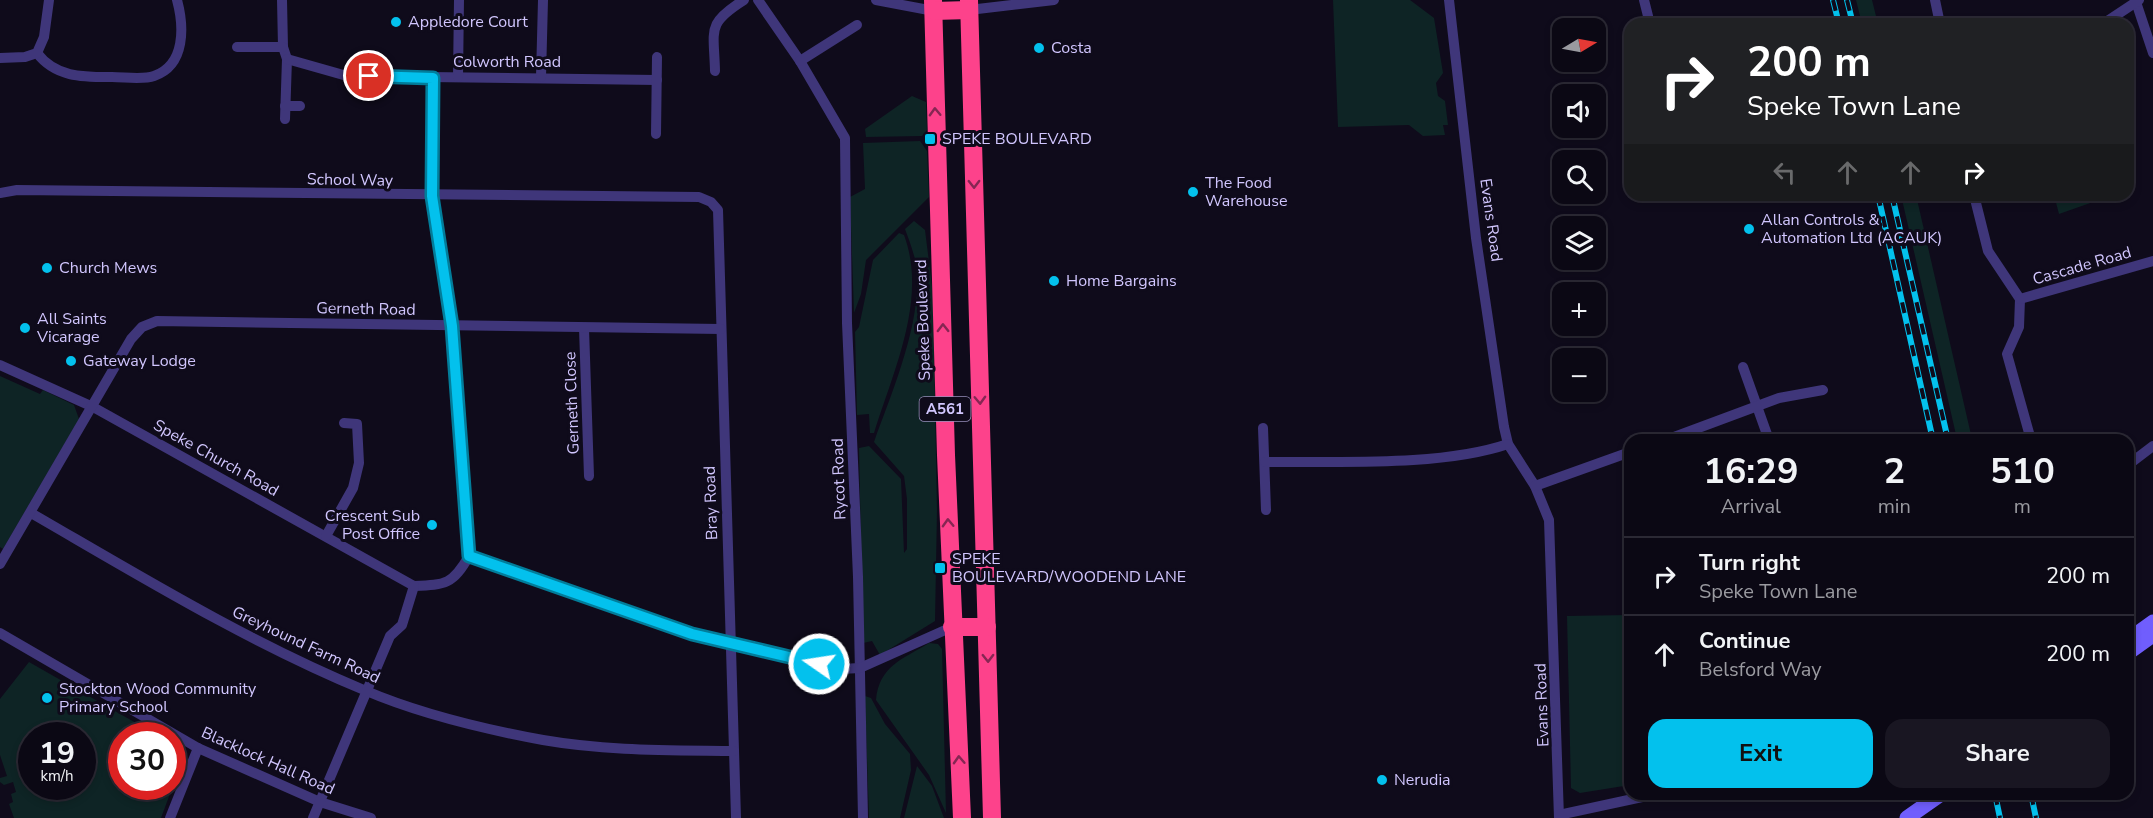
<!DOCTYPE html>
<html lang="en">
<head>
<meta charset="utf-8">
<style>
	body { margin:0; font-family:"Nunito Sans",sans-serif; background:#191622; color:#f1f3f6; height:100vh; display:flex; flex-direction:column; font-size:22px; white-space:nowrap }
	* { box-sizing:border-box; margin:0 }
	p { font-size:20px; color:#9a9aa0 }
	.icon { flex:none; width:33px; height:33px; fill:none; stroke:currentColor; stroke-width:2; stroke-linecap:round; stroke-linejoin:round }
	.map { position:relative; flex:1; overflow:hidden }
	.panel { position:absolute; left:1624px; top:434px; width:510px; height:366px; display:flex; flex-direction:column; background:#0b0814; border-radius:18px; box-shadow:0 3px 9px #0003,0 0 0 2px #2b2934 }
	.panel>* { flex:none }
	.top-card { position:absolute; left:1624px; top:18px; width:510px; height:183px; border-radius:18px; box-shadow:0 3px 9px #0003,0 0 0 2px #2b2934; background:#202124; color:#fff; overflow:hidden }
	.needle { width:39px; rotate:80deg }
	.controls { position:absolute; left:1552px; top:18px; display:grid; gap:12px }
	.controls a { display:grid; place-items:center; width:54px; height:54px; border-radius:12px; background:#0b0814; box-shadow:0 3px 9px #0003,0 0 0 2px #2b2934; font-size:30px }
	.speed { position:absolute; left:18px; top:722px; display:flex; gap:12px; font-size:30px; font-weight:700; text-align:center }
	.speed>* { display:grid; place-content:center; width:78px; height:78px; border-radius:50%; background:#0b0814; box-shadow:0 3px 9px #0003,0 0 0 2px #2b2934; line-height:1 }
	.speed small { font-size:15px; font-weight:400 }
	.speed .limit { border:9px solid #d22; background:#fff; color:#111 }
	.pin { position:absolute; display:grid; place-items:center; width:51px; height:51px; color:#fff; margin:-26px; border:3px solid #fff; border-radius:50%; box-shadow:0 2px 6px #0007 }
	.me { position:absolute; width:66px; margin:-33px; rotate:283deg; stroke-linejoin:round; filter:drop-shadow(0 0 4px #0008) }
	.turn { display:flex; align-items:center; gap:21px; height:126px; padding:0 24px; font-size:27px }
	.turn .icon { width:78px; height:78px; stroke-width:2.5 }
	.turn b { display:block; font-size:42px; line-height:51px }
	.lanes { display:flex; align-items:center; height:57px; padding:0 24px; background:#0003; justify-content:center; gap:30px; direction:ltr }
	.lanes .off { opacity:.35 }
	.eta { display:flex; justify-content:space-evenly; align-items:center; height:102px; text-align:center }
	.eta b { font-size:36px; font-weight:700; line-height:42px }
	.action { display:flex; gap:12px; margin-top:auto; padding:12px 24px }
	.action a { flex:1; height:69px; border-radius:18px; background:#03c1ed; color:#111; font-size:24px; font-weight:700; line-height:69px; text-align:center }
	.action a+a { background:#191622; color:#f1f3f6 }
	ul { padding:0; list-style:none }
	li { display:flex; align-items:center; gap:18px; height:78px; padding:0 24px; border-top:2px solid #2b2934 }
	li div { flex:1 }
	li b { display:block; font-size:22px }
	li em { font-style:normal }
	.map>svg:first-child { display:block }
</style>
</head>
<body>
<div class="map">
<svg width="2153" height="818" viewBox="0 0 2153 818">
	<rect width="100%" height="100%" fill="#0f0b1b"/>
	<g fill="#0e2425" fill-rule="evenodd">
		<polygon points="1333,0 1410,0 1434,18 1443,73 1436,83 1438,96 1445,101 1448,125 1443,125 1445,135 1423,136 1409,125 1338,127"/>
		<polygon points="1856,0 1872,0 1878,24 1862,24"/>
		<polygon points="912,96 926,102 927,130 922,136 866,137 865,129"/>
		<polygon points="920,141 927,151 929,197 866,260 861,294 854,313 850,197 865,189 863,143"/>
		<polygon points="1901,195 1916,195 1972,439 1957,439"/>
		<polygon points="2054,195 2113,195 2059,214"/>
		<path d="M 914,221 L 925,230 L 933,294 L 937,510 L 935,621 L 880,655 L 872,641 L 863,643 L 859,448 L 869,446 L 901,479 L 904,553 L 907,549 L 907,499 L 904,476 L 874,442 C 892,392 924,318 916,264 C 914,253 909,240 905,229 Z"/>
		<path d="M 899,233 L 904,235 C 928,299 893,372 874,433 L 870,433 L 869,414 L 857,415 L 855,332 L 859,327 L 873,260 Z"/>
		<polygon points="0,376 40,394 43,390 74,405 79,419 3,549 0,547"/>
		<polygon points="1630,615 1630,785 1580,793 1571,788 1567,616"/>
		<path d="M 929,643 L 938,644 L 942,649 L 946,813 L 929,775 L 876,700 C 879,666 903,659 929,643 Z"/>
		<path d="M 29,662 L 157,735 L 122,735 L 122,786 L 172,786 L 173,744 L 180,748 L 184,756 L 161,818 L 14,818 L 9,804 L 13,802 L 11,794 L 16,792 L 13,782 L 4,785 L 0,782 L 0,778 L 7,776 L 0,755 L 0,699 ZM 32,735 L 82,735 L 82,786 L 32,786 Z"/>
		<polygon points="865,696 871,698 885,724 910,754 911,770 900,818 869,818"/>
		<polygon points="917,766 932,786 944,818 904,818"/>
	</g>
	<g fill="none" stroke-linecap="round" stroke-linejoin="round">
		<g stroke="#3f367a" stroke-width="10">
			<polyline points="282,0 283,47 287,59 285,119"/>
			<polyline points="758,0 800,61 845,138 847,323 858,577 863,818"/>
			<polyline points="876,0 934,11"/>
			<polyline points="1449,0 1476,238 1504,427 1508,444 1535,486 1549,520 1559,818"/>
			<polyline points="1644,0 1650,24"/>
			<polyline points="1935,0 1940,24"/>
			<polyline points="2136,2 2153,53"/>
			<polyline points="969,10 1054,0"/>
			<polyline points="2103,24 2139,0"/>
			<polyline points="237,47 283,47"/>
			<path d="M 37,53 C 56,78 84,77 112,77 C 125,77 143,80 154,76 C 186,65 184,26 177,0"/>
			<polyline points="0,58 25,57 37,53 44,37 49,0"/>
			<polyline points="287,59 347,76 657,80"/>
			<polyline points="800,61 857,25"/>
			<path d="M 715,71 C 714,29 706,24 744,0"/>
			<polyline points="458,77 459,0"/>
			<polyline points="541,77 543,0"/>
			<polyline points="433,78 432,196 452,326 469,556"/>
			<polyline points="285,106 300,106"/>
			<polyline points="656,134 657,57"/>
			<polyline points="0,193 17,190 699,197 711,202 718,210 736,818"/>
			<polyline points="1974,195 1988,251 2020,299 2019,327 2007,354 2031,440"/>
			<polyline points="2020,299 2153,261"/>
			<polyline points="584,328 589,476"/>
			<path d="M 0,365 L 93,407 L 414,586 C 446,585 453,584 469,556 L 692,634 L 841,669 L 860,668 L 952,627"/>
			<polyline points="1743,367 1769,440"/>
			<polyline points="1263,428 1266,510"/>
			<polyline points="1666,440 1779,398 1823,390"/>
			<path d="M 1265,462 C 1338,461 1440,467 1508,444"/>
			<polyline points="2128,465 2153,446"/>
			<polyline points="1535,486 1630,452"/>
			<path d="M 31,513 C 140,576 248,642 364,690 C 420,714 483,729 543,740 C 606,751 670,750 734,751"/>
			<polyline points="326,536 353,488 359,463 357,424 344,423"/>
			<polyline points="0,564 131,339 142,327 157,321 721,329"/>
			<polyline points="0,633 198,748 320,802 371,818"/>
			<polyline points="1559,815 1656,794"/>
			<polyline points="170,818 198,748"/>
			<polyline points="313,818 390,636 402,625 414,586"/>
		</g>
		<g stroke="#705efd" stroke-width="15">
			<polyline points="2128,640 2153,622"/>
			<polyline points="2128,653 2153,635"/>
			<polyline points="1907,818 1941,794"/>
		</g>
		<g stroke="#fd428b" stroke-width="18">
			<polyline points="933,0 946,455 962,818"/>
			<polyline points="969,0 992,818"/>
			<polyline points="934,11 969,10"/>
			<polyline points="952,627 987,627"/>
		</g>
		<g stroke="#03c1ed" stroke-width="6">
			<g id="rail">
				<polyline points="1833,0 1839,24"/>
				<polyline points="1847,0 1853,24"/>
				<polyline points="1878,195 1933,440"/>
				<polyline points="1892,195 1948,440"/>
				<polyline points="1995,794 2000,818"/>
				<polyline points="2031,794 2036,818"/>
			</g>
		</g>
		<use href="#rail" stroke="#0f0b1b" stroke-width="4" stroke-dasharray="11" stroke-linecap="butt"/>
	</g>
	<defs><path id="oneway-chevron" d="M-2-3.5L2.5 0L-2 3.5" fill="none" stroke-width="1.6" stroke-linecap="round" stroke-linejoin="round" transform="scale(1.5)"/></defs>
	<g stroke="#862653">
		<use href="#oneway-chevron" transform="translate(935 112) rotate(-92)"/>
		<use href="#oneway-chevron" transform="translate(974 184) rotate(89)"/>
		<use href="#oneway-chevron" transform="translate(943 328) rotate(-91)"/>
		<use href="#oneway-chevron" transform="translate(980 400) rotate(88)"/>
		<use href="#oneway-chevron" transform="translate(948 523) rotate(-92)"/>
		<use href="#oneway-chevron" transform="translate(988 658) rotate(89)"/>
		<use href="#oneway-chevron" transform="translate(959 760) rotate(-93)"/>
	</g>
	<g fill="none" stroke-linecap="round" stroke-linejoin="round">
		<g stroke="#027d9a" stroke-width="15">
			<polyline id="route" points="369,76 433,78 432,196 452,326 469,556 692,634 819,664"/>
		</g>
		<use href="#route" stroke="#03c1ed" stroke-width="10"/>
	</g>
	<g fill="#03c1ed" stroke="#0f0b1b" stroke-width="2">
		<circle cx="396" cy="22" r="6"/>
		<circle cx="1039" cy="48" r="6"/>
		<rect x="924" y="133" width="12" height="12" rx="3"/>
		<circle cx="1193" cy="192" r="6"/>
		<circle cx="1749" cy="229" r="6"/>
		<circle cx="47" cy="268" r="6"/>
		<circle cx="1054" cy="281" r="6"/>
		<circle cx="25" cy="328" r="6"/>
		<circle cx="71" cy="361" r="6"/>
		<circle cx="432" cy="525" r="6"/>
		<rect x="934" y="562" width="12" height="12" rx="3"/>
		<circle cx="47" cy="698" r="6"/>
		<circle cx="1382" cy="780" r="6"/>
	</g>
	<g text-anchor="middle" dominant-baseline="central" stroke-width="6" stroke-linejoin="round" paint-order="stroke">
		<rect fill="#0f0b1b" stroke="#978eba" stroke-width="1.5" x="919.5" y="397" width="51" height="24" rx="4.5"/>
		<g font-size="15" font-weight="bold" fill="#d1c6fe">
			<text x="945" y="409">A561</text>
		</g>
		<g font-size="16" fill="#d1c6fe" stroke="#0f0b1b" text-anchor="start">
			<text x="408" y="22">Appledore Court</text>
			<text x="1051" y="48">Costa</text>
			<text x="942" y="139">SPEKE BOULEVARD</text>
			<text x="1205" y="183">The Food<tspan x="1205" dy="18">Warehouse</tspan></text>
			<text x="1761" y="220">Allan Controls &amp;<tspan x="1761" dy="18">Automation Ltd (ACAUK)</tspan></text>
			<text x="59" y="268">Church Mews</text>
			<text x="1066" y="281">Home Bargains</text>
			<text x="37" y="319">All Saints<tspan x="37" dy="18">Vicarage</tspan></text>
			<text x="83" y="361">Gateway Lodge</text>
			<text x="420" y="516" text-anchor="end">Crescent Sub<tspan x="420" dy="18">Post Office</tspan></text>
			<text x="952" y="559">SPEKE<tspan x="952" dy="18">BOULEVARD/WOODEND LANE</tspan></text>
			<text x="59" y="689">Stockton Wood Community<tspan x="59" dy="18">Primary School</tspan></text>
			<text x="1394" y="780">Nerudia</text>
		</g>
		<g font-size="16" fill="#d1c6fe" stroke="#0f0b1b">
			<text x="507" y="62">Colworth Road</text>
			<text transform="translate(350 180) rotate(1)">School Way</text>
			<text transform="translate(1491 220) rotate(82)">Evans Road</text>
			<text transform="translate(2082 266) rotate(-16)">Cascade Road</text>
			<text transform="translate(366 309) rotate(1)">Gerneth Road</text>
			<text transform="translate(923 320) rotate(-92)">Speke Boulevard</text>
			<text transform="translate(572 403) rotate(-92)">Gerneth Close</text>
			<text transform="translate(216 458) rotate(29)">Speke Church Road</text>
			<text transform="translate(839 479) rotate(-92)">Rycot Road</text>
			<text transform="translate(711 503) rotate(-92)">Bray Road</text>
			<text transform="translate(306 645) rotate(25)">Greyhound Farm Road</text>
			<text transform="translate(1542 705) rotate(-92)">Evans Road</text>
			<text transform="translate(268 761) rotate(24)">Blacklock Hall Road</text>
		</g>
	</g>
</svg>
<div class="controls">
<a><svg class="needle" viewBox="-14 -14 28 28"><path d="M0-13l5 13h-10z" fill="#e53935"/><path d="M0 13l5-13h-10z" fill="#9a9aa0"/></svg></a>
<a><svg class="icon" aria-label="sound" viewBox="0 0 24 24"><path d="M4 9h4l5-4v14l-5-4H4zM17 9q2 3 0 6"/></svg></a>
<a><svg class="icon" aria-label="search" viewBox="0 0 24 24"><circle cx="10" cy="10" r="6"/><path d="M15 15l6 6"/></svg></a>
<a><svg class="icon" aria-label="layers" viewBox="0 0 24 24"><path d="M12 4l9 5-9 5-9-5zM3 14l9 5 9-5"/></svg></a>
<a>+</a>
<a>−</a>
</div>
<div class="speed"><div>19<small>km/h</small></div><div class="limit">30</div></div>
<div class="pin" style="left:369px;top:76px;background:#d93025"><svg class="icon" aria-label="arrive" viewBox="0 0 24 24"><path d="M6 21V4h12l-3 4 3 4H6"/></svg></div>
<svg class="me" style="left:819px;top:664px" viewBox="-20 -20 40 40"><circle r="17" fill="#03c1ed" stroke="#fff" stroke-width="3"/><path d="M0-11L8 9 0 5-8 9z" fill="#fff"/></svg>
<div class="top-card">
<div class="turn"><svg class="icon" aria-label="right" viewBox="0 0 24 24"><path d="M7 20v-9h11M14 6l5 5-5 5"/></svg><div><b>200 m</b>Speke Town Lane</div></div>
<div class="lanes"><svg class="icon off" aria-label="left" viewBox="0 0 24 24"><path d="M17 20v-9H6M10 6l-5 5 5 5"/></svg><svg class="icon off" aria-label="ahead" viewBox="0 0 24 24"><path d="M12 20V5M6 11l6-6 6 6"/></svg><svg class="icon off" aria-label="ahead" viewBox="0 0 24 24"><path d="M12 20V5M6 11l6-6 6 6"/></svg><svg class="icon" aria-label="right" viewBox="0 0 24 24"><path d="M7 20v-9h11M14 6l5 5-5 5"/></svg></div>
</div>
<section class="panel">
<div class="eta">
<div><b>16:29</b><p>Arrival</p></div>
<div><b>2</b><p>min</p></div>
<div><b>510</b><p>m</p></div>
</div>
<ul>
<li><svg class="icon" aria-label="right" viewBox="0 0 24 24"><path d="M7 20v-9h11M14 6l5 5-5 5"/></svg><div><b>Turn right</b><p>Speke Town Lane</p></div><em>200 m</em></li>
<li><svg class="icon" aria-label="ahead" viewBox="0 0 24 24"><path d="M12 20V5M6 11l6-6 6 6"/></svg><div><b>Continue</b><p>Belsford Way</p></div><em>200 m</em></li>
</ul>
<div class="action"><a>Exit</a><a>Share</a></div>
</section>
</div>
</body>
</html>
